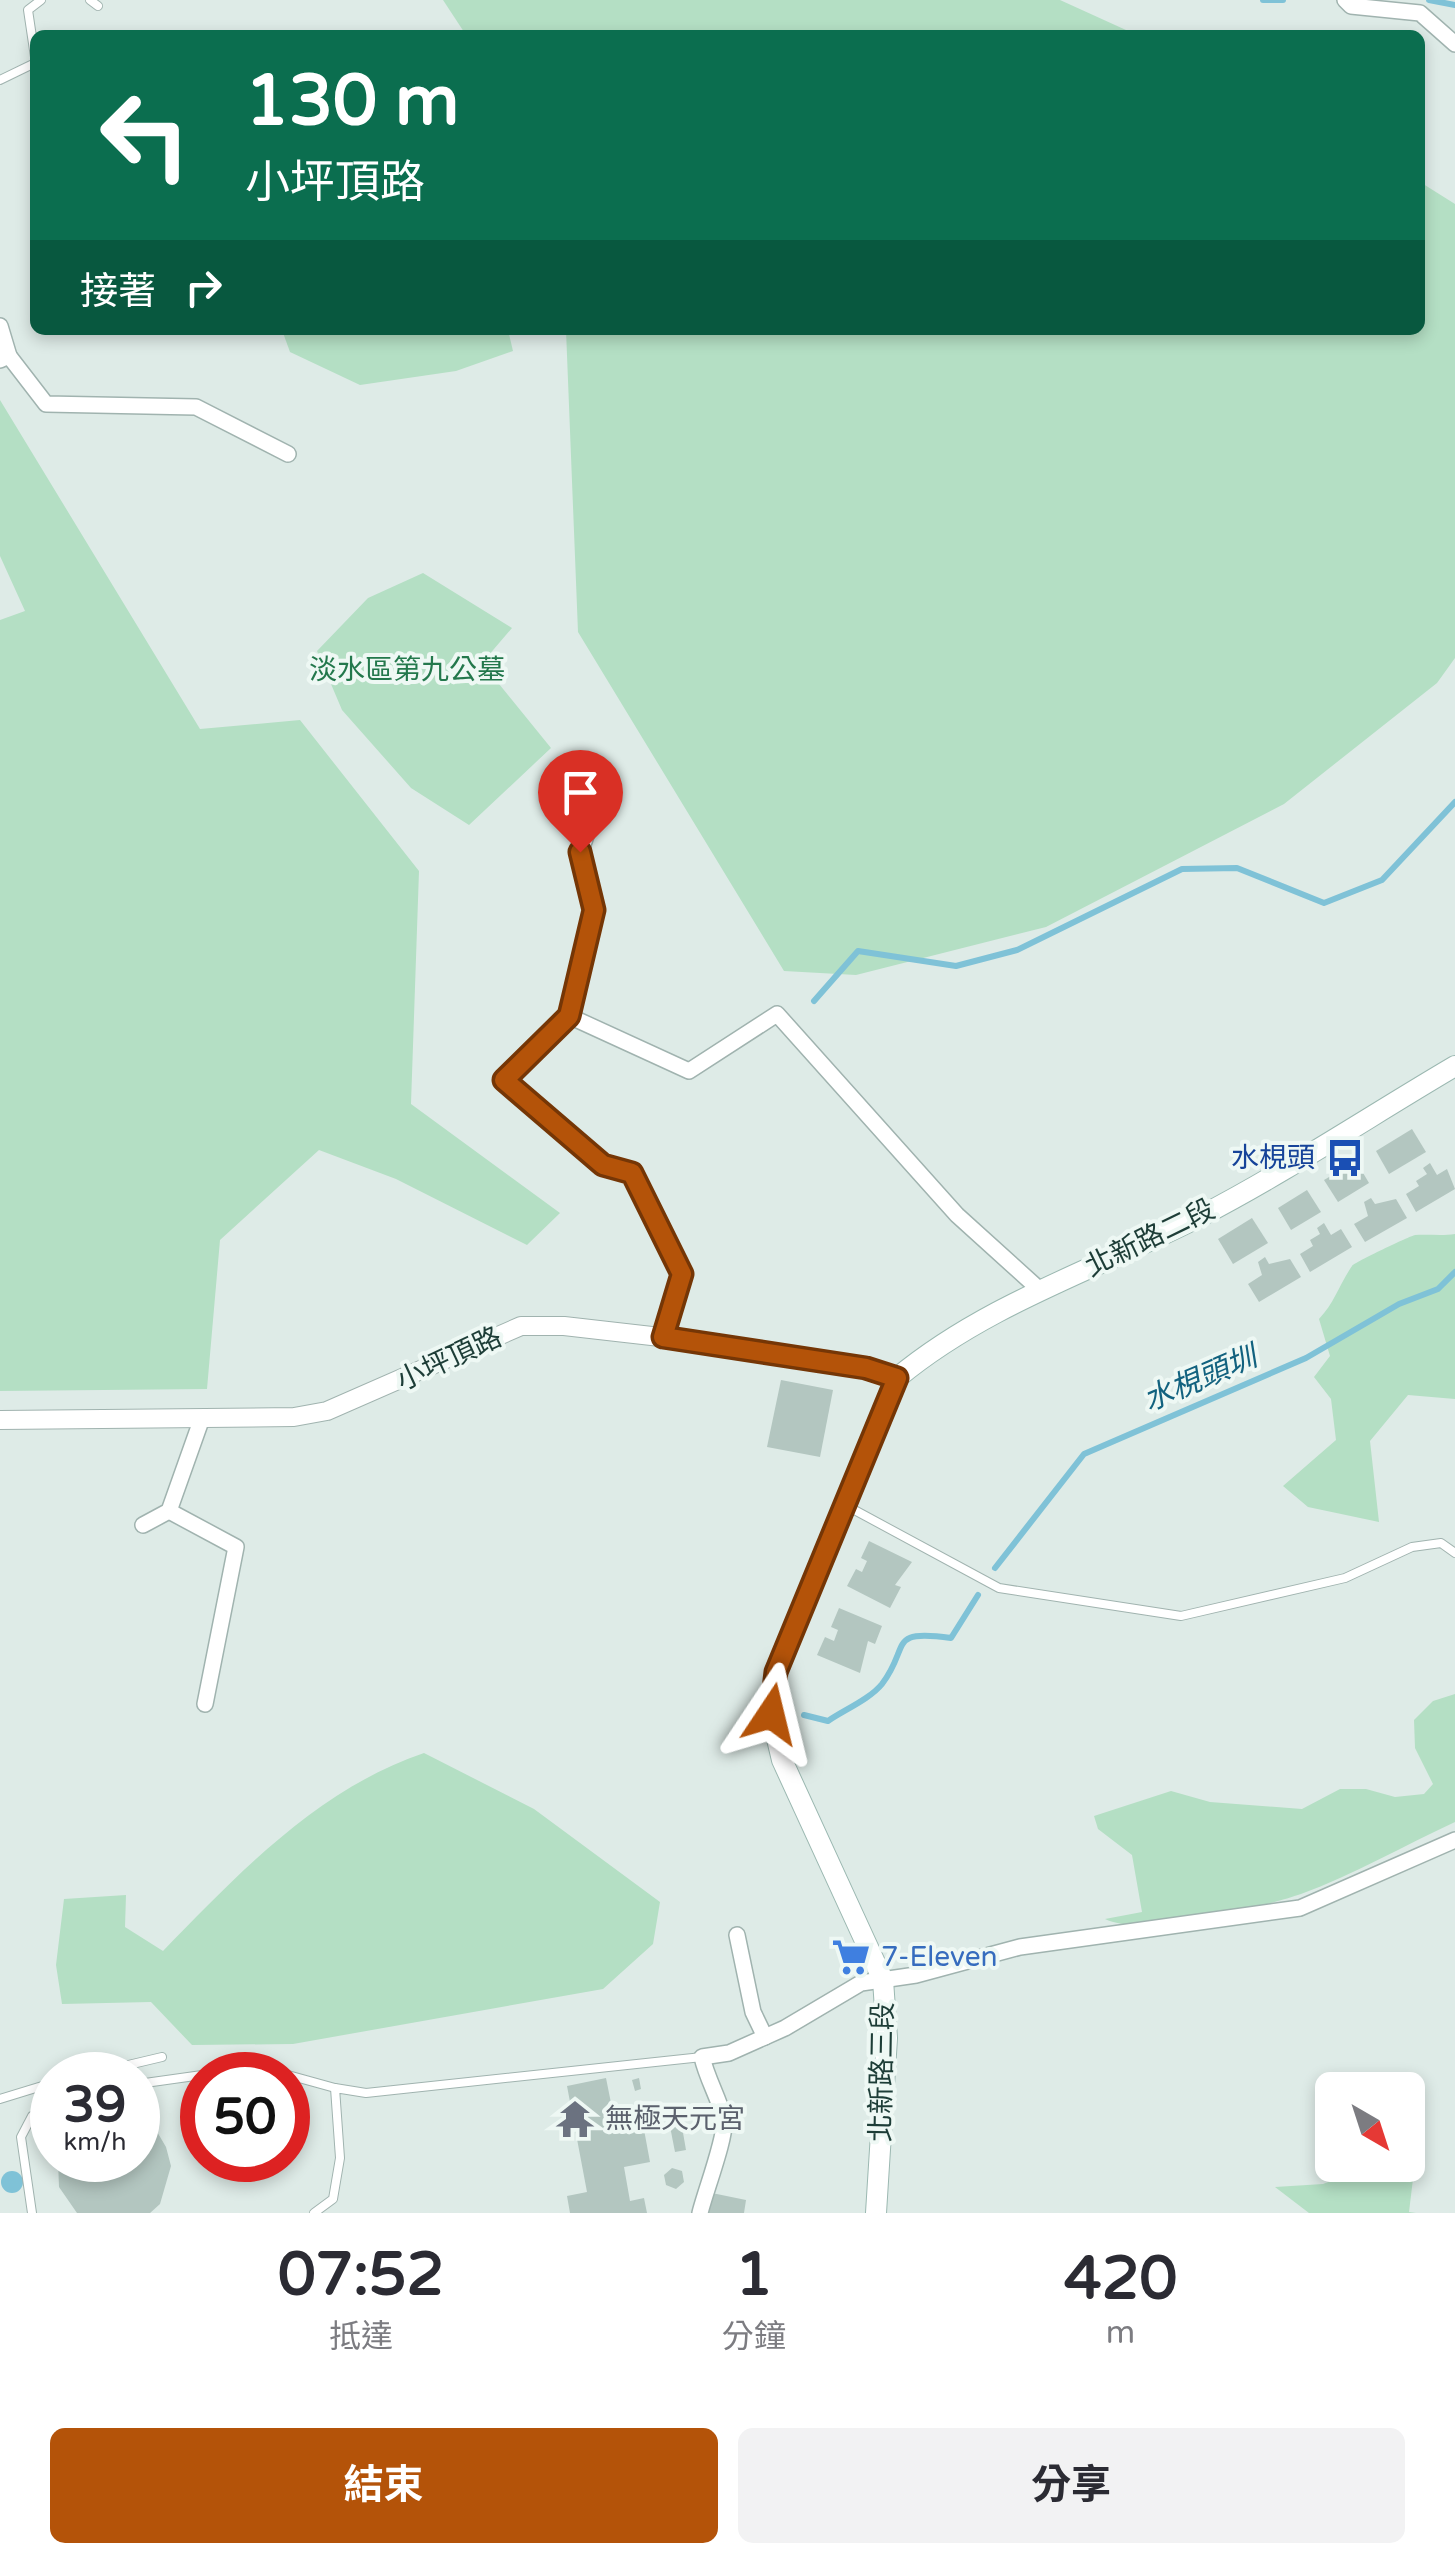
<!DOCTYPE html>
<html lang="zh-TW">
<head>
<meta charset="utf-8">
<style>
	body { margin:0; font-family:"Varela Round","Noto Sans TC",sans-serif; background:#f2f2f3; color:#2b2b33; height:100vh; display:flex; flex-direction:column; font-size:38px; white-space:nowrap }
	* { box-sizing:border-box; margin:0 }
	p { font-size:32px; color:#7c7c81 }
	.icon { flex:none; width:55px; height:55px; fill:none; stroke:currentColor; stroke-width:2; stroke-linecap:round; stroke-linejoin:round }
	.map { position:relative; height:2213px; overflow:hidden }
	.details { display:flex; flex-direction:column; background:#fff; flex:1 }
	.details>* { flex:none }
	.guide { position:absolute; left:30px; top:30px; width:1395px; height:305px; border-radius:15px; box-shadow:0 5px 15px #0003; background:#0b6e4f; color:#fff; overflow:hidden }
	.needle { width:65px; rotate:141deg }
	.fabs { position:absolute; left:1315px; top:2072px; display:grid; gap:20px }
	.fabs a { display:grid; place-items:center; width:110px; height:110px; border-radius:15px; background:#fff; box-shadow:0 5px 15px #0003; font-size:50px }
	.speed { position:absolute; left:30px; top:2052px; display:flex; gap:20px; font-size:50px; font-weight:700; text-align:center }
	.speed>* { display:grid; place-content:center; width:130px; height:130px; border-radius:50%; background:#fff; box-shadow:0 5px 15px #0003; line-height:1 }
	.speed small { font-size:25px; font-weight:400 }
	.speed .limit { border:15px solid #d22; background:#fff; color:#111 }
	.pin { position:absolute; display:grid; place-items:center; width:85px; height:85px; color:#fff; margin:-102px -42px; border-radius:50% 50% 50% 0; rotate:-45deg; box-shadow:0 0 10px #0007 }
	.pin .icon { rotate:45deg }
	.me { position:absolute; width:110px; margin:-55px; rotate:10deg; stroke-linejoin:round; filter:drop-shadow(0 0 8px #0008) }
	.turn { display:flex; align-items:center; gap:35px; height:210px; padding:0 50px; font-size:45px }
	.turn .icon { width:130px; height:130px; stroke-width:2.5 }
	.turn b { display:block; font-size:70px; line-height:85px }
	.then { display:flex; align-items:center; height:95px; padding:0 50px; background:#0003; gap:20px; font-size:38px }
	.eta { display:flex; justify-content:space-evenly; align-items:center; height:170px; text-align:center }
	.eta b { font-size:60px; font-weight:700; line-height:70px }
	.cta { display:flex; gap:20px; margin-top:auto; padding:20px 50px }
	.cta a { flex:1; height:115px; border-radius:15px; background:#b45309; color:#fff; font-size:40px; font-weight:700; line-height:115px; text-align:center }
	.cta a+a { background:#f2f2f3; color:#2b2b33 }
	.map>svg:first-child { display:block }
</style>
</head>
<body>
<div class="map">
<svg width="1455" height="2213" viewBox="0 0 1455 2213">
	<rect width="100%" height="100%" fill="#deebe7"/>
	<g fill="#b4dfc4">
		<polygon points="443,0 1060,0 1137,35 466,35"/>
		<polygon points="1420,182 1455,204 1455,658 1437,683 1284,804 1046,927 856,975 784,971 578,632 566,330 1420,330"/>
		<polygon points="282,330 508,330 513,351 456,371 360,385 290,352"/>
		<polygon points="0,400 200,729 300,720 419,871 411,1104 560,1213 527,1245 396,1179 319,1150 220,1240 207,1389 0,1391 0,620 25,611 0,556"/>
		<polygon points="423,573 512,628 482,663 551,748 469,825 411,788 342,710 317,651 368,598"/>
		<path d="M 1455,1234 L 1455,1399 L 1408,1395 L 1370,1441 L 1379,1522 L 1308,1507 L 1283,1486 L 1336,1440 L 1331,1399 L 1314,1377 L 1330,1356 L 1319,1319 C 1335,1302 1339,1285 1352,1266 C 1355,1262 1410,1236 1415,1235 C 1428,1234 1442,1236 1455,1234 Z"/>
		<path d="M 1455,1694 L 1455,1822 C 1405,1845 1353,1875 1301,1894 C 1259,1908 1143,1938 1105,1919 L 1142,1912 L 1132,1855 L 1098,1829 L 1094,1816 L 1171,1791 L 1210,1802 L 1302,1809 L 1340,1789 L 1366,1789 L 1395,1797 L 1424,1794 L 1433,1784 L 1415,1748 L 1414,1720 L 1433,1701 Z"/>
		<path d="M 424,1753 L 534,1809 L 660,1902 L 653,1944 L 603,1989 L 293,2044 L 192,2045 L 151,2002 L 62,2004 L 56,1965 L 64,1899 L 126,1895 L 125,1927 L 163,1951 C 239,1873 318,1789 424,1753 Z"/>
		<polygon points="1408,2151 1416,2154 1409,2212 1416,2213 1309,2213 1275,2187 1323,2184 1374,2165 1408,2165"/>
	</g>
	<circle fill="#7fc2d7" cx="12" cy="2182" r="11"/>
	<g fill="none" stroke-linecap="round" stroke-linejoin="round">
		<g stroke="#7fc2d7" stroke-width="6">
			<polyline points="1263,0 1283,0"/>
			<polyline points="1429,0 1455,5"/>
			<polyline points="814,1001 858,951 956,966 1017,950 1182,869 1237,868 1324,903 1382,880 1455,802"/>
			<polyline points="995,1568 1084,1454 1306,1358 1399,1304 1438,1289 1455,1272"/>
			<path d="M 804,1715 L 828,1721 C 844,1710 870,1699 882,1684 C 911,1646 886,1629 951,1638 L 978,1595"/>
		</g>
	</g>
	<g fill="#b3c6c0">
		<polygon points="1412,1129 1426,1152 1389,1174 1376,1151"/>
		<polygon points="1356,1161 1369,1183 1338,1202 1324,1180"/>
		<polygon points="1430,1163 1437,1175 1447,1169 1455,1189 1416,1212 1406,1194 1419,1186 1416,1181 1427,1174 1423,1168"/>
		<polygon points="1307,1190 1321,1212 1291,1230 1278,1208"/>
		<polygon points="1371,1198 1375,1204 1396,1199 1407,1218 1365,1242 1354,1224 1368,1216 1364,1202"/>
		<polygon points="1252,1218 1268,1243 1233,1264 1218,1239"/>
		<polygon points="1324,1223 1331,1235 1341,1229 1352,1247 1310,1272 1300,1254 1313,1246 1310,1240 1320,1234 1317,1228"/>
		<polygon points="1265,1257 1269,1264 1290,1259 1301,1277 1259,1302 1248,1284 1262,1275 1258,1262"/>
		<polygon points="781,1380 833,1390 820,1457 767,1447"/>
		<polygon points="869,1541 912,1562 895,1585 901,1587 890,1608 847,1586 856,1569 862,1572 867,1561 861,1558"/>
		<polygon points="839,1608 882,1626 875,1644 868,1641 860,1673 817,1655 825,1637 834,1641 838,1630 831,1627"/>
		<polygon points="606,2078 613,2113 640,2108 650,2162 624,2167 630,2201 644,2198 647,2213 570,2213 567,2196 587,2192 567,2086"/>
		<polygon points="639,2078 641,2089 635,2091 632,2080"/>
		<polygon points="678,2104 686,2150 675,2152 666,2106"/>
		<polygon points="138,2117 156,2130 166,2147 171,2166 160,2204 150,2213 77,2213 59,2187 58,2160 138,2160"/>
		<polygon points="672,2168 682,2171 684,2182 676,2189 666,2185 664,2175"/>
		<polygon points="707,2192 746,2200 744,2213 703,2213"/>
	</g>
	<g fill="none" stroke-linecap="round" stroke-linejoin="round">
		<g stroke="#a0b3af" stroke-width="10">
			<g id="service">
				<polyline points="90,0 98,6"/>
				<polyline points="35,57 28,10 41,0"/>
				<polyline points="0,80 35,63"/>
				<polyline points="847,1506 999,1588 1181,1616 1345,1578 1412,1547 1441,1543 1455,1553"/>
				<polyline points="86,2075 162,2057"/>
				<polyline points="208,2075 273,2071 286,2075"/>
				<polyline points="288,2075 335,2088"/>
				<polyline points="138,2084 202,2075"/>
				<polyline points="0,2099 52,2083"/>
				<polyline points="32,2213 21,2137 32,2116 52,2103"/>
				<polyline points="314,2213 333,2199 340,2158 335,2088 366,2093 702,2057"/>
			</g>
		</g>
		<g stroke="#a0b3af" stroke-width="18">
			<g id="minor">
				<polyline points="1345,0 1351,6 1420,13 1455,44"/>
				<polyline points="0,326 9,356"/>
				<polyline points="0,360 9,356 46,404 196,407 288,454"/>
				<polyline points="594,813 580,853 594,911 569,1016 504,1080 603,1165 632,1173 682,1274 663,1337"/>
				<polyline points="569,1016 689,1071 777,1014 957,1215 1041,1291"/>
				<polyline points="169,1511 236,1547 205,1704"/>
				<polyline points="143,1525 169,1511 202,1418"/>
				<polyline points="737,1935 753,2012 765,2037"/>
				<path d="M 700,2213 C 705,2192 727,2135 724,2119 C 719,2098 707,2079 702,2057 L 729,2053 L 785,2028 L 861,1983 L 916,1975 L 1020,1947 L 1300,1908 L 1455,1840"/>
			</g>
		</g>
		<g stroke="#a0b3af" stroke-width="20">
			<polyline id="tertiary" points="0,1420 294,1417 327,1411 521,1326 564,1326 713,1343 866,1369 897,1378"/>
		</g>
		<g stroke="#9bb8b1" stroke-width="22">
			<path id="secondary" d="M 876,2213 L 887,2038 L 883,1980 L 782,1760 L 771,1714 L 776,1673 L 897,1378 C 986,1304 1097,1269 1199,1217 C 1286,1172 1370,1116 1455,1066"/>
		</g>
		<use href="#service" stroke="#fff" stroke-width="8"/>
		<use href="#minor" stroke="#fff" stroke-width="15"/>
		<use href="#tertiary" stroke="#fff" stroke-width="18"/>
		<use href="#secondary" stroke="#fff" stroke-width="20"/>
	</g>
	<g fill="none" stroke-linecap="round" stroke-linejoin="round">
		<g stroke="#753606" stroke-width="25">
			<polyline id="route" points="580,852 594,910 569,1016 504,1080 603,1165 632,1173 682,1274 663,1337 866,1368 897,1378 776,1672 771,1714"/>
		</g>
		<use href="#route" stroke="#b45309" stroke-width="18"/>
	</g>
	<defs>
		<g id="bus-bare" transform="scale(3)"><path d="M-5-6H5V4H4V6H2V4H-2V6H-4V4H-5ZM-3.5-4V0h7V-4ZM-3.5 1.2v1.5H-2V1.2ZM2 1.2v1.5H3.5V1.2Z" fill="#1a4fb4" stroke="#eef8f4" stroke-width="2.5" paint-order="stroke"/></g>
		<g id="supermarket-bare" transform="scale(3)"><path d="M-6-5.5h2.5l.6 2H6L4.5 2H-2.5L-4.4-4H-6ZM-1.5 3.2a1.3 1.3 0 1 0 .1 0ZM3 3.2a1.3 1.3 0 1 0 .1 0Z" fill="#3f7fe0" stroke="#eef8f4" stroke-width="2.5" paint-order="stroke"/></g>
		<g id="temple-bare" transform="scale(3)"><path d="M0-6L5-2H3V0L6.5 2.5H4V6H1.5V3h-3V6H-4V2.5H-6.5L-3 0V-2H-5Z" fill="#6b7280" stroke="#eef8f4" stroke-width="2.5" paint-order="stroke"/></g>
	</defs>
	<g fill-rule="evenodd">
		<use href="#bus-bare" x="1345" y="1158"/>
		<use href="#supermarket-bare" x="851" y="1957"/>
		<use href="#temple-bare" x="575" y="2119"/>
	</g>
	<g text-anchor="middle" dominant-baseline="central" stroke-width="8" stroke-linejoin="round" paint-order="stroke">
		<g font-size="28" fill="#23784c" stroke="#eef8f4">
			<text x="407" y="670">淡水區第九公墓</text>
		</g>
		<g font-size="28" fill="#164399" stroke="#eef8f4" text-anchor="end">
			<text x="1315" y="1158">水梘頭</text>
		</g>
		<g font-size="28" fill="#1d3d37" stroke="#eef8f4">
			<text transform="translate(1150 1238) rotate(-26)">北新路二段</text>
			<text transform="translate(449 1359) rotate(-25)">小坪頂路</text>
			<text transform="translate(882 2072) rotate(-89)">北新路三段</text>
		</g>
		<g font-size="28" fill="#366cbe" stroke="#eef8f4" text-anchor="start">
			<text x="881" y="1957">7-Eleven</text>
		</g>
		<g font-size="28" fill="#5b616d" stroke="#eef8f4" text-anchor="start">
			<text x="605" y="2119">無極天元宮</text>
		</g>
		<g font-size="30" font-style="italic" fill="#12627f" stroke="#eef8f4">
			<text transform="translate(1200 1379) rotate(-23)">水梘頭圳</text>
		</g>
	</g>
</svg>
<div class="fabs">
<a><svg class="needle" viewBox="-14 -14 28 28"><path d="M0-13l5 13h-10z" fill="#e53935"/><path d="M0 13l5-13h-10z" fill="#7c7c81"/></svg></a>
</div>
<div class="speed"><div>39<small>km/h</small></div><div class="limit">50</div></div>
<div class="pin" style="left:580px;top:852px;background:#d93025"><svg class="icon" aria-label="arrive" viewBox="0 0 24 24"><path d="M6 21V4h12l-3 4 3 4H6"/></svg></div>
<svg class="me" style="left:771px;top:1714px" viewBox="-20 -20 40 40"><path d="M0-17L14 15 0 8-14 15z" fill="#b45309" stroke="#fff" stroke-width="4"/></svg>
<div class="guide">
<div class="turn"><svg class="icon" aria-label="left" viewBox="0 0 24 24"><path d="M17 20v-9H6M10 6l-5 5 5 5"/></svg><div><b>130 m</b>小坪頂路</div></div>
<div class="then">接著<svg class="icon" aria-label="right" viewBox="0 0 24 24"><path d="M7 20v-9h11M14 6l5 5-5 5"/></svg></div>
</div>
</div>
<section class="details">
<div class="eta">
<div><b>07:52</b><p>抵達</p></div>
<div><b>1</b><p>分鐘</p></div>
<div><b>420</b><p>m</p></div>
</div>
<div class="cta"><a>結束</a><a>分享</a></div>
</section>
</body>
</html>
